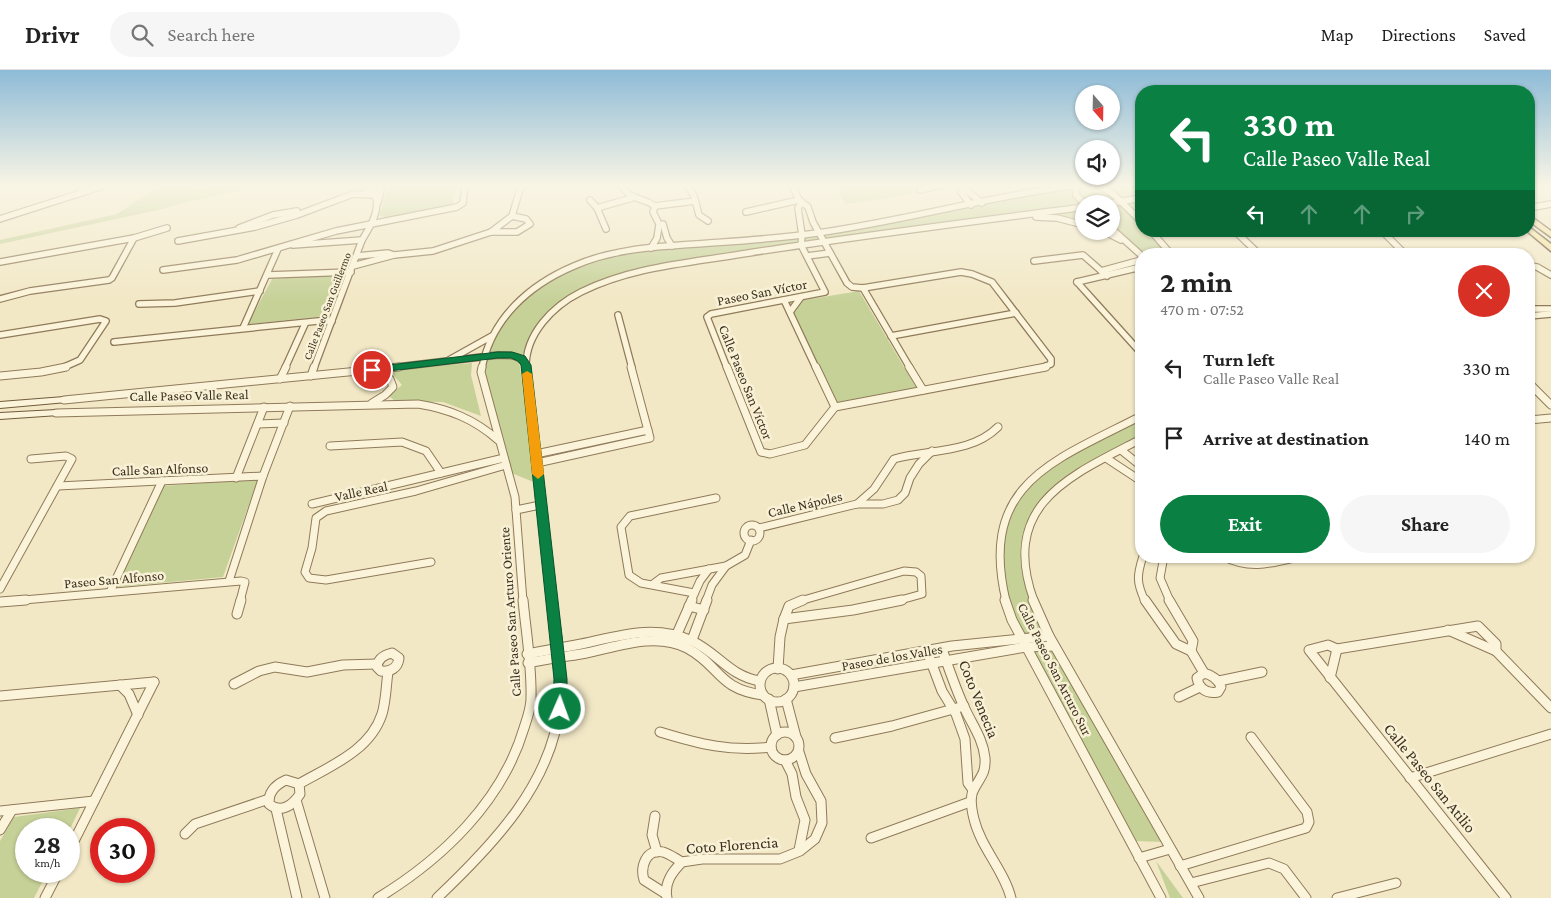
<!DOCTYPE html>
<html lang="en">
<head>
<meta charset="utf-8">
<style>
	body { margin:0; font-family:"Crimson Pro",serif; background:#f6f6f6; color:#222; height:100vh; display:flex; flex-direction:column; font-size:19px; white-space:nowrap }
	* { box-sizing:border-box; margin:0 }
	p { font-size:16px; color:#767676 }
	.icon { flex:none; width:28px; height:28px; fill:none; stroke:currentColor; stroke-width:2; stroke-linecap:round; stroke-linejoin:round }
	.map { position:relative; flex:1; overflow:hidden }
	.sheet { position:absolute; left:1135px; top:178px; width:400px; height:315px; display:flex; flex-direction:column; background:#fff; border-radius:20px; box-shadow:0 1px 4px #0004 }
	.sheet>* { flex:none }
	.banner { position:absolute; left:1135px; top:15px; width:400px; height:152px; border-radius:20px; box-shadow:0 1px 4px #0004; background:#0b8043; color:#fff; overflow:hidden }
	.needle { width:32px; rotate:160deg }
	.tools { position:absolute; left:1075px; top:15px; display:grid; gap:10px }
	.tools a { display:grid; place-items:center; width:45px; height:45px; border-radius:50%; background:#fff; box-shadow:0 1px 4px #0004; font-size:25px }
	.speed { position:absolute; left:15px; top:748px; display:flex; gap:10px; font-size:25px; font-weight:700; text-align:center }
	.speed>* { display:grid; place-content:center; width:65px; height:65px; border-radius:50%; background:#fff; box-shadow:0 1px 4px #0004; line-height:1 }
	.speed small { font-size:12px; font-weight:400 }
	.speed .limit { border:8px solid #d22; background:#fff; color:#111 }
	.pin { position:absolute; display:grid; place-items:center; width:42px; height:42px; color:#fff; margin:-21px; border:2px solid #fff; border-radius:50%; box-shadow:0 1px 5px #0007 }
	.me { position:absolute; width:55px; margin:-28px; rotate:2deg; stroke-linejoin:round; filter:drop-shadow(0 0 4px #0008) }
	.turn { display:flex; align-items:center; gap:18px; height:105px; padding:0 25px; font-size:22px }
	.turn .icon { width:65px; height:65px; stroke-width:2.5 }
	.turn b { display:block; font-size:35px; line-height:42px }
	.lanes { display:flex; align-items:center; height:48px; padding:0 25px; background:#0003; justify-content:center; gap:25px; direction:ltr }
	.lanes .off { opacity:.35 }
	.round { display:grid; place-items:center; flex:none; width:52px; height:52px; border-radius:26px; background:#f6f6f6 }
	.overview { display:flex; align-items:center; justify-content:space-between; height:85px; padding:0 25px }
	h1 { font-size:30px; font-weight:700; line-height:38px }
	.primary-button { display:flex; gap:10px; margin-top:auto; padding:10px 25px }
	.primary-button a { flex:1; height:58px; border-radius:30px; background:#0b8043; color:#fff; font-size:20px; font-weight:700; line-height:58px; text-align:center }
	.primary-button a+a { background:#f6f6f6; color:#222 }
	ul { padding:0; list-style:none }
	li { display:flex; align-items:center; gap:15px; height:70px; padding:0 25px }
	li div { flex:1 }
	li b { display:block; font-size:19px }
	li em { font-style:normal }
	header { display:flex; align-items:center; gap:30px; box-sizing:border-box; height:70px; padding:0 25px; background:#fff; border-bottom:1px solid #e0e0e0 }
	header strong { font-size:24px }
	nav { display:flex; gap:28px; margin-inline-start:auto; font-size:18px }
	.search { width:350px; height:45px; background:#f6f6f6; display:flex; align-items:center; gap:12px; box-sizing:border-box; padding:0 18px; border-radius:28px; color:#767676; font-size:19px }
	.map>svg:first-child { display:block }
</style>
</head>
<body>
<header>
<strong>Drivr</strong>
<div class="search"><svg class="icon" aria-label="search" viewBox="0 0 24 24"><circle cx="10" cy="10" r="6"/><path d="M15 15l6 6"/></svg>Search here</div>
<nav><a>Map</a><a>Directions</a><a>Saved</a></nav>
</header>
<div class="map">
<svg width="1551" height="828" viewBox="0 0 1551 828">
	<rect width="100%" height="100%" fill="#f2e8c6"/>
	<g fill="#c6d198">
		<path d="M 161,115 L 185,115 L 203,119 L 220,115 L 255,115 C 225,126 193,129 163,139 L 0,174 L 0,170 L 117,144 Z"/>
		<polygon points="389,115 456,115 452,136 386,147 379,146"/>
		<polygon points="833,115 912,115 918,123 846,134"/>
		<polygon points="1089,115 1141,115 1141,161 1151,161 1169,184 1142,184 1129,172 1110,161 1111,134 1084,134 1084,151 1070,147 1023,142 814,170 607,208 550,241 533,265 519,291 536,413 509,402 484,300 486,283 503,250 542,214 578,196 635,180 775,170"/>
		<polygon points="344,204 325,246 248,254 272,209"/>
		<polygon points="859,221 917,319 838,334 787,233"/>
		<polygon points="472,293 471,305 481,346 443,332 395,331 389,326 402,315 389,300"/>
		<polygon points="1141,349 1141,367 1073,404 1048,422 1035,439 1023,469 1023,504 1036,551 1165,772 1133,771 1030,580 1007,528 1001,477 1010,448 1024,421 1050,397"/>
		<polygon points="258,409 223,507 117,517 163,416"/>
		<polygon points="80,738 69,761 69,759 26,759 26,801 48,801 34,828 0,828 0,771 14,747"/>
		<polygon points="1156,791 1183,828 1170,828"/>
	</g>
	<g fill="none" stroke-linecap="round" stroke-linejoin="round">
		<g stroke="#8f7a5a" stroke-width="8">
			<g id="street-far2">
				<path d="M 621,115 C 634,133 639,125 655,136 L 653,142 L 658,152"/>
				<polyline points="687,115 694,126 699,145 708,151"/>
				<polyline points="792,115 799,130 808,137 813,152 847,213 852,217 863,218 961,202 972,204 992,212 1051,289 1051,294 1041,298"/>
				<polyline points="960,115 982,133"/>
				<polyline points="1077,115 1076,125 1085,134"/>
				<polyline points="1098,115 1112,123 1141,151"/>
				<polyline points="964,119 961,122 971,135"/>
				<polyline points="920,120 941,115"/>
				<polyline points="80,121 93,115"/>
				<polyline points="365,121 381,120 378,132"/>
				<polyline points="590,130 597,138 606,159"/>
				<polyline points="1106,134 1141,128"/>
				<polyline points="655,136 695,131"/>
				<polyline points="597,138 632,128"/>
				<polyline points="1529,138 1551,134"/>
				<polyline points="746,142 799,130"/>
				<polyline points="1036,147 1057,148 1084,155"/>
				<polyline points="0,149 106,115"/>
				<polyline points="663,154 667,168 672,176"/>
				<polyline points="239,158 273,145 297,141"/>
				<polyline points="1111,158 1141,185"/>
				<polyline points="1103,161 1121,170"/>
				<polyline points="1151,161 1171,184"/>
				<polyline points="1242,161 1238,164 1259,184"/>
				<polyline points="1382,161 1405,184"/>
				<polyline points="491,162 517,162 530,154 526,149 512,146"/>
				<path d="M 178,171 L 255,157 L 297,145 L 353,124 L 375,125 C 381,140 370,157 362,170 L 314,298"/>
				<polyline points="293,175 362,170"/>
				<polyline points="651,178 657,168 659,155"/>
				<polyline points="1382,184 1403,182"/>
				<polyline points="357,186 388,183 394,185"/>
				<polyline points="807,186 830,183"/>
				<polyline points="1034,191 1083,185 1107,206"/>
				<polyline points="0,192 134,168 167,158"/>
				<polyline points="353,196 394,185 433,181 491,162 512,146 520,119 525,115"/>
				<polyline points="1529,196 1537,197 1551,205"/>
				<polyline points="163,200 237,190 336,161 457,137 463,133 465,115"/>
				<polyline points="1101,201 1141,190"/>
				<polyline points="268,205 351,202"/>
				<polyline points="1077,212 1141,283"/>
				<polyline points="1077,212 1141,197"/>
				<polyline points="863,218 910,298"/>
				<polyline points="0,229 30,221 109,210 112,208 134,168"/>
				<polyline points="784,230 816,298"/>
				<polyline points="139,234 175,233 260,221"/>
				<polyline points="1529,239 1551,239"/>
				<polyline points="790,242 801,227"/>
				<polyline points="618,245 632,298"/>
				<polyline points="1529,246 1551,244"/>
				<polyline points="243,258 278,179"/>
				<polyline points="0,265 100,249 106,251 80,290 62,298"/>
				<polyline points="891,266 1016,243"/>
				<polyline points="114,272 318,251 332,251"/>
				<polyline points="449,290 492,266"/>
				<polyline points="285,298 305,254"/>
				<path d="M 388,298 L 498,285 C 510,285 519,285 526,295"/>
				<path d="M 482,298 C 491,249 529,215 574,196 C 612,179 655,177 696,174 C 736,171 777,169 817,163 C 904,151 990,126 1077,115"/>
				<path d="M 526,298 C 525,264 553,236 581,222 C 631,197 688,193 742,184 C 856,166 970,152 1084,137"/>
				<polyline points="727,298 707,247 711,244 825,222 801,175 802,165 798,138 801,133"/>
			</g>
		</g>
		<g stroke="#8f7a5a" stroke-width="9">
			<g id="street-far1">
				<polyline points="482,297 481,302 515,427 523,531"/>
				<polyline points="526,297 552,531"/>
				<polyline points="727,297 761,382 770,384 805,375 835,337 1046,297"/>
				<polyline points="816,297 835,337"/>
				<polyline points="909,297 923,320"/>
				<polyline points="0,306 41,302 66,297"/>
				<polyline points="311,306 314,297"/>
				<polyline points="280,309 286,297"/>
				<polyline points="1529,313 1551,335"/>
				<polyline points="64,330 399,297"/>
				<polyline points="372,333 385,325 393,317 390,309 375,301"/>
				<path d="M 56,343 L 418,334 C 449,339 474,349 498,370"/>
				<polyline points="1529,350 1551,348"/>
				<polyline points="258,354 284,353"/>
				<polyline points="330,376 402,372 426,381 441,403"/>
				<polyline points="1121,380 1141,396"/>
				<polyline points="536,384 648,360"/>
				<polyline points="1106,388 1141,411"/>
				<polyline points="537,393 650,368 631,297"/>
				<polyline points="236,408 264,337"/>
				<polyline points="58,416 263,406"/>
				<polyline points="312,434 504,388"/>
				<path d="M 857,434 L 874,419 L 894,389 C 928,379 971,384 998,357"/>
				<polyline points="516,440 540,435"/>
				<circle cx="752" cy="463" r="8"/>
				<polyline points="759,458 857,434 883,434 898,430 905,423 910,408 919,394 932,381"/>
				<path d="M 1143,486 C 1137,505 1136,512 1145,531"/>
				<polyline points="1164,486 1160,508 1170,531"/>
				<path d="M 1222,486 C 1252,501 1272,493 1302,486"/>
				<polyline points="431,492 326,510 309,508 305,502 312,478 316,448 326,441 416,421 506,395"/>
				<polyline points="229,511 263,406 290,336"/>
				<polyline points="653,514 661,508 726,496 745,485 751,470"/>
				<polyline points="0,519 72,389 66,386 31,389"/>
				<polyline points="110,522 162,411"/>
				<polyline points="694,523 641,513 629,505 621,457 630,446 716,428"/>
				<polyline points="12,531 241,511 245,512 240,531"/>
				<polyline points="691,531 700,511 709,499"/>
				<polyline points="706,531 712,515 726,496"/>
				<polyline points="800,531 904,501 916,502 921,506 922,524 897,531"/>
				<path d="M 1006,531 C 978,413 1054,391 1141,346"/>
				<path d="M 1034,531 C 999,434 1070,406 1141,369"/>
			</g>
		</g>
		<g stroke="#8f7a5a" stroke-width="11">
			<g id="street">
				<polyline points="1005,530 1012,550 1161,828"/>
				<polyline points="1033,530 1049,566 1199,828"/>
				<polyline points="1145,530 1176,574 1191,581"/>
				<polyline points="1169,530 1193,571 1191,581 1204,603"/>
				<polyline points="0,532 26,530"/>
				<polyline points="689,536 704,540"/>
				<polyline points="237,544 241,530"/>
				<polyline points="784,549 789,536 803,530"/>
				<polyline points="784,549 853,540 902,530"/>
				<polyline points="1448,560 1496,581"/>
				<polyline points="677,564 692,530"/>
				<polyline points="692,570 707,530"/>
				<path d="M 942,579 C 949,599 956,620 965,639 C 973,656 983,669 985,688 C 986,704 980,707 974,719 C 969,727 972,741 974,749 C 981,778 1004,800 1011,828"/>
				<polyline points="927,581 942,621 956,644 965,669 968,713 973,720"/>
				<path d="M 392,583 L 399,588 C 398,598 391,602 381,601 L 377,597 C 378,588 384,585 392,583 Z"/>
				<path d="M 527,584 C 543,581 560,578 576,575 C 616,567 653,553 692,571 C 718,583 729,606 760,611"/>
				<path d="M 528,593 C 546,589 563,587 581,584 C 614,578 654,561 687,578 C 721,596 717,619 763,625"/>
				<circle cx="777" cy="615" r="17"/>
				<polyline points="778,599 780,567 784,549"/>
				<path d="M 1204,603 C 1212,605 1218,609 1221,617 L 1218,622 C 1207,624 1199,619 1197,608 Z"/>
				<polyline points="791,605 952,576 1049,566"/>
				<polyline points="1330,608 1337,579"/>
				<polyline points="1219,611 1262,602"/>
				<polyline points="234,614 259,601 275,597 307,602 343,595 377,594"/>
				<polyline points="120,615 129,624 138,645"/>
				<polyline points="794,617 1026,577 1054,576"/>
				<polyline points="0,626 154,612"/>
				<polyline points="1179,627 1200,617"/>
				<polyline points="769,629 777,665"/>
				<polyline points="786,629 796,667"/>
				<circle cx="785" cy="676" r="14"/>
				<path d="M 660,662 C 699,674 730,682 771,677"/>
				<polyline points="835,668 892,656 964,636"/>
				<polyline points="785,690 792,704 796,727 805,750 799,780"/>
				<polyline points="1410,708 1551,664"/>
				<path d="M 286,710 L 299,714 L 300,724 C 293,735 281,744 269,734 C 268,722 275,715 286,710 Z"/>
				<path d="M 299,714 C 330,696 370,681 382,644 C 386,631 386,616 388,602"/>
				<polyline points="296,730 325,828"/>
				<polyline points="276,739 297,828"/>
				<polyline points="0,741 94,731"/>
				<polyline points="655,746 652,765 657,782"/>
				<polyline points="0,760 12,740"/>
				<polyline points="185,764 195,754 269,729"/>
				<polyline points="871,768 970,732"/>
				<polyline points="69,781 154,612"/>
				<polyline points="1139,788 1170,779"/>
				<polyline points="1180,796 1306,758 1309,752 1307,742 1251,667"/>
				<polyline points="1191,813 1269,793 1284,799 1306,828"/>
				<path d="M 666,824 L 644,810 C 640,797 646,778 663,782 C 670,784 676,789 682,792"/>
				<polyline points="45,828 59,801"/>
				<path d="M 378,828 C 442,789 502,732 524,658 C 527,649 531,638 531,629 C 532,596 526,562 523,530"/>
				<path d="M 437,828 C 492,776 554,712 560,632 C 563,598 556,563 552,530"/>
				<path d="M 667,828 C 664,813 672,802 682,792 L 702,789 L 780,789 L 800,781 L 815,769 L 822,753 L 821,731 L 806,704 L 799,682"/>
				<polyline points="1337,828 1396,813"/>
				<polyline points="1506,828 1309,580 1328,575 1337,579 1478,556 1496,574 1496,581 1551,638"/>
			</g>
		</g>
		<g stroke="#715b3d" stroke-width="2">
			<g id="secondary">
				<polygon points="64,327 67,328 69,330 67,332 0,338 0,332"/>
				<polygon points="56,340 59,341 61,343 59,345 0,349 0,343"/>
			</g>
		</g>
		<g stroke="#5c472e" stroke-width="3">
			<g id="primary">
				<polygon points="1529,145 1551,161 1551,167 1529,151"/>
				<polygon points="1529,157 1551,174 1551,181 1527,161 1529,161"/>
			</g>
		</g>
		<use href="#street-far2" stroke="#fbf4da" stroke-width="5.5"/>
		<use href="#street-far1" stroke="#fbf4da" stroke-width="7"/>
		<use href="#street" stroke="#fbf4da" stroke-width="9"/>
		<use href="#secondary" fill="#fbf4da" fill-rule="evenodd"/>
		<use href="#primary" fill="#f6e19c" fill-rule="evenodd"/>
	</g>
	<linearGradient id="sky" x2="0" y2="1"><stop stop-color="#8ebbd7"/><stop offset="0.5" stop-color="#f9f5e5"/><stop offset="1" stop-color="#f9f5e5" stop-opacity="0"/></linearGradient>
	<rect width="1551" height="231" fill="url(#sky)"/>
	<polygon fill="#0b8043" stroke="#07532c" points="498,282 512,282 525,286 531,295 567,609 567,639 565,643 560,645 555,643 553,639 554,609 521,295 518,291 511,288 498,288 372,303 367,300 372,297"/>
	<polygon fill="#f59e0b" points="527,301 532,304 544,404 538,409 532,404 522,304"/>
	<g text-anchor="middle" dominant-baseline="central" stroke-width="5" stroke-linejoin="round" paint-order="stroke">
		<g font-size="11" fill="#3e301f" stroke="#f8f1d6">
			<text transform="translate(327 236) rotate(-69)">Calle Paseo San Guillermo</text>
		</g>
		<g font-size="14" fill="#3e301f" stroke="#f8f1d6">
			<text transform="translate(762 222) rotate(-11)">Paseo San Víctor</text>
			<text transform="translate(746 312) rotate(68)">Calle Paseo San Víctor</text>
			<text transform="translate(189 325) rotate(-1)">Calle Paseo Valle Real</text>
			<text transform="translate(160 399) rotate(-2)">Calle San Alfonso</text>
			<text transform="translate(361 421) rotate(-12)">Valle Real</text>
			<text transform="translate(805 434) rotate(-13)">Calle Nápoles</text>
			<text transform="translate(114 509) rotate(-5)">Paseo San Alfonso</text>
			<text transform="translate(510 542) rotate(-94)">Calle Paseo San Arturo Oriente</text>
			<text transform="translate(892 587) rotate(-10)">Paseo de los Valles</text>
			<text transform="translate(1055 599) rotate(63)">Calle Paseo San Arturo Sur</text>
		</g>
		<g font-size="16" fill="#3e301f" stroke="#f8f1d6">
			<text transform="translate(979 629) rotate(68)">Coto Venecia</text>
			<text transform="translate(1430 708) rotate(51)">Calle Paseo San Atilio</text>
			<text transform="translate(732 775) rotate(-4)">Coto Florencia</text>
		</g>
	</g>
</svg>
<div class="tools">
<a><svg class="needle" viewBox="-14 -14 28 28"><path d="M0-13l5 13h-10z" fill="#e53935"/><path d="M0 13l5-13h-10z" fill="#767676"/></svg></a>
<a><svg class="icon" aria-label="sound" viewBox="0 0 24 24"><path d="M4 9h4l5-4v14l-5-4H4zM17 9q2 3 0 6"/></svg></a>
<a><svg class="icon" aria-label="layers" viewBox="0 0 24 24"><path d="M12 4l9 5-9 5-9-5zM3 14l9 5 9-5"/></svg></a>
</div>
<div class="speed"><div>28<small>km/h</small></div><div class="limit">30</div></div>
<div class="pin" style="left:372px;top:300px;background:#d93025"><svg class="icon" aria-label="arrive" viewBox="0 0 24 24"><path d="M6 21V4h12l-3 4 3 4H6"/></svg></div>
<svg class="me" style="left:560px;top:639px" viewBox="-20 -20 40 40"><circle r="17" fill="#0b8043" stroke="#fff" stroke-width="3"/><path d="M0-11L8 9 0 5-8 9z" fill="#fff"/></svg>
<div class="banner">
<div class="turn"><svg class="icon" aria-label="left" viewBox="0 0 24 24"><path d="M17 20v-9H6M10 6l-5 5 5 5"/></svg><div><b>330 m</b>Calle Paseo Valle Real</div></div>
<div class="lanes"><svg class="icon" aria-label="left" viewBox="0 0 24 24"><path d="M17 20v-9H6M10 6l-5 5 5 5"/></svg><svg class="icon off" aria-label="ahead" viewBox="0 0 24 24"><path d="M12 20V5M6 11l6-6 6 6"/></svg><svg class="icon off" aria-label="ahead" viewBox="0 0 24 24"><path d="M12 20V5M6 11l6-6 6 6"/></svg><svg class="icon off" aria-label="right" viewBox="0 0 24 24"><path d="M7 20v-9h11M14 6l5 5-5 5"/></svg></div>
</div>
<section class="sheet">
<div class="overview"><div><h1>2 min</h1><p>470 m · 07:52</p></div><a class="round" style="background:#d93025;color:#fff"><svg class="icon" aria-label="close" viewBox="0 0 24 24"><path d="M6 6l12 12M18 6L6 18"/></svg></a></div>
<ul>
<li><svg class="icon" aria-label="left" viewBox="0 0 24 24"><path d="M17 20v-9H6M10 6l-5 5 5 5"/></svg><div><b>Turn left</b><p>Calle Paseo Valle Real</p></div><em>330 m</em></li>
<li><svg class="icon" aria-label="arrive" viewBox="0 0 24 24"><path d="M6 21V4h12l-3 4 3 4H6"/></svg><div><b>Arrive at destination</b></div><em>140 m</em></li>
</ul>
<div class="primary-button"><a>Exit</a><a>Share</a></div>
</section>
</div>
</body>
</html>
